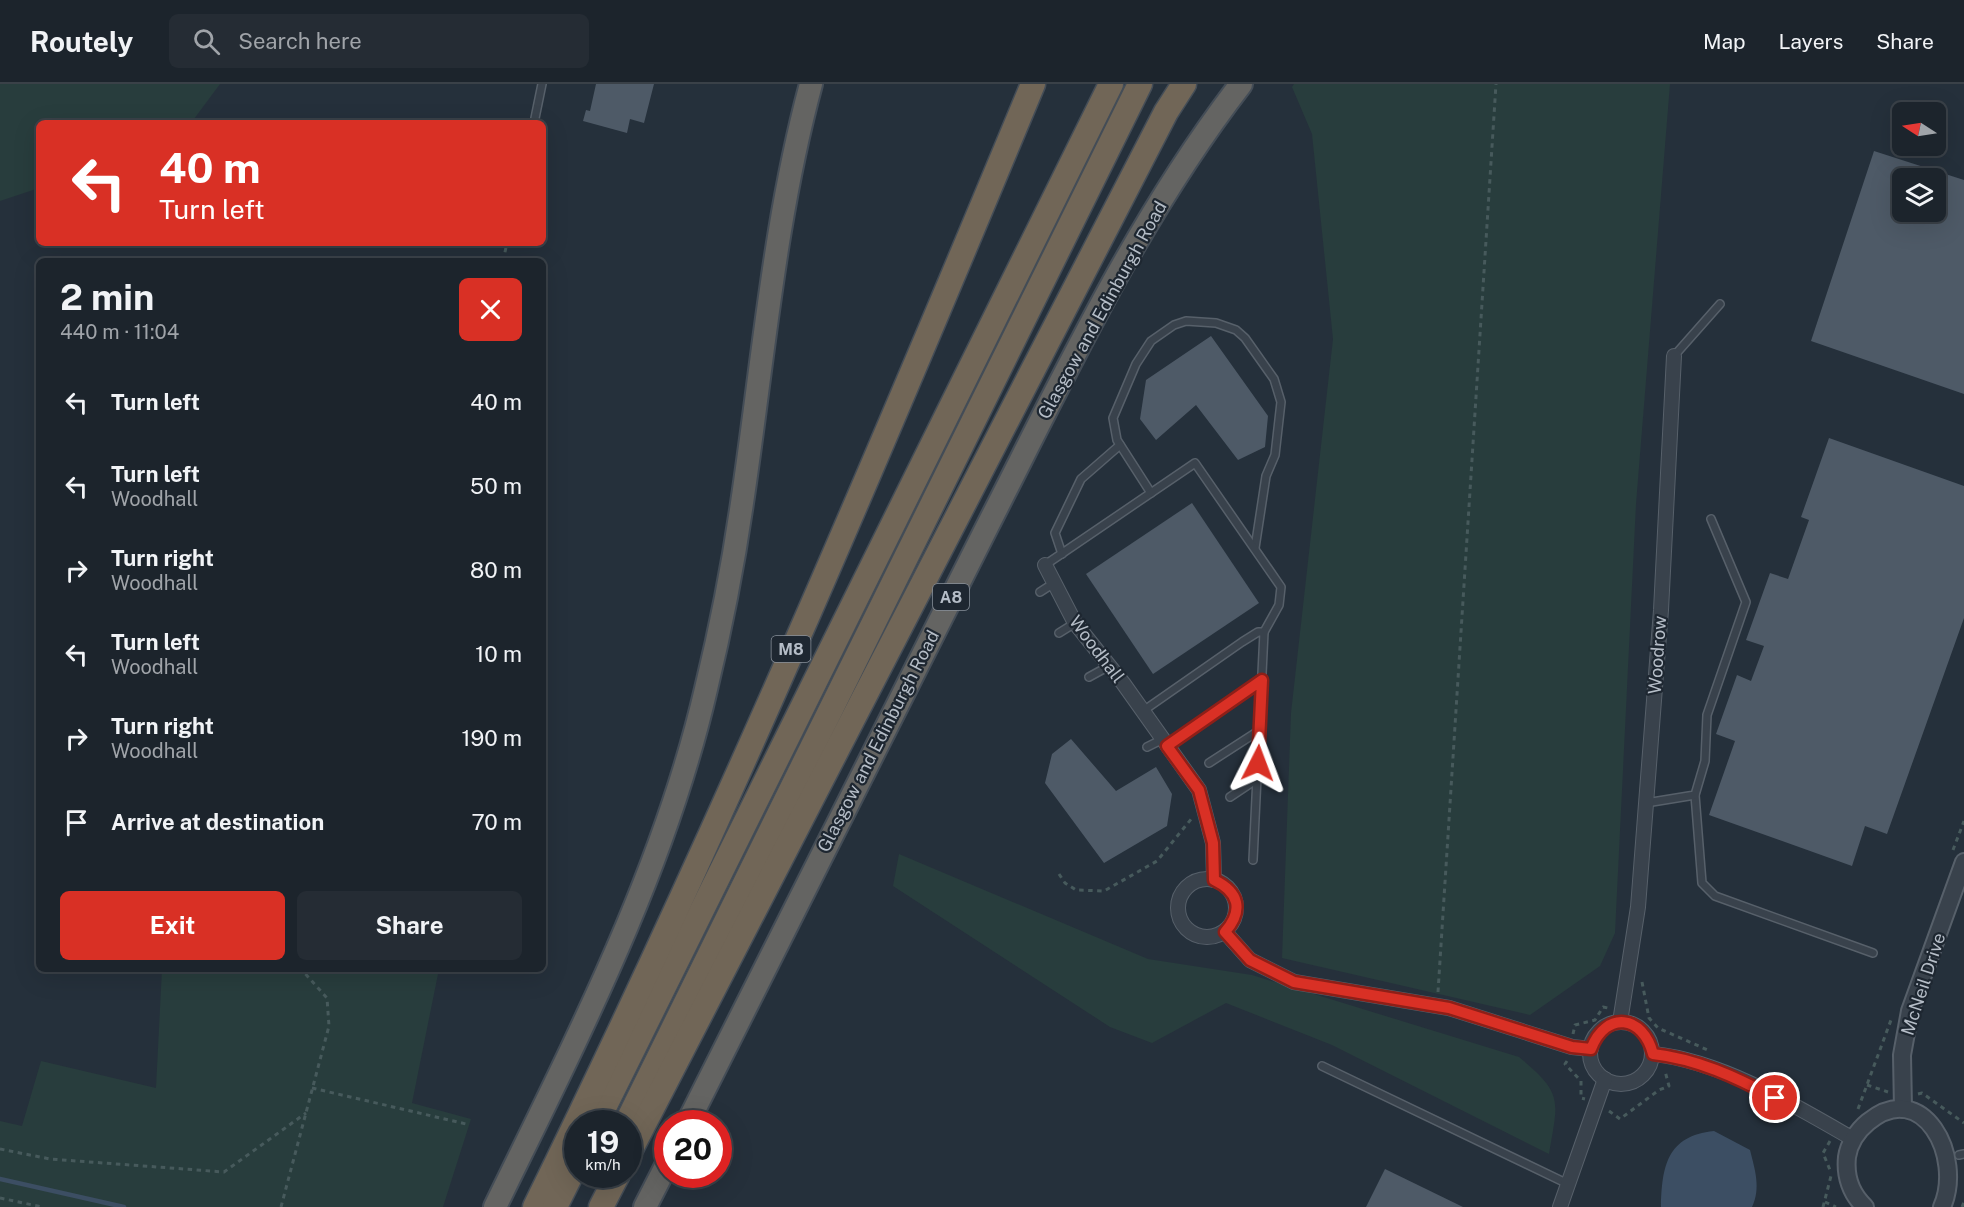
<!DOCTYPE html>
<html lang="en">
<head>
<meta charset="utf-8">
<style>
	body { margin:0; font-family:"Public Sans",sans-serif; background:#252c34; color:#f1f3f6; height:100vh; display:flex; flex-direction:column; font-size:22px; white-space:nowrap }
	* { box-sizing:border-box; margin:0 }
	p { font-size:20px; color:#a0a4a9 }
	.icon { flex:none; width:33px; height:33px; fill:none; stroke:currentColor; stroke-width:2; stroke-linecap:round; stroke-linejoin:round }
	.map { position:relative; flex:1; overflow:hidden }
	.panel { position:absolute; left:36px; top:174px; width:510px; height:714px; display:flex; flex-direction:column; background:#1c242c; border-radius:9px; box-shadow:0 6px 24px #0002,0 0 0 2px #3a4148 }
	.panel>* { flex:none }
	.guide { position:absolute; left:36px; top:36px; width:510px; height:126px; border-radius:9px; box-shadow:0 6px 24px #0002,0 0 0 2px #3a4148; background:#d93025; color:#fff; overflow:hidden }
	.needle { width:39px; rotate:282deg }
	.fabs { position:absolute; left:1892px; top:18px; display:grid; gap:12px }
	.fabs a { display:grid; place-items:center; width:54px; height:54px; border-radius:9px; background:#1c242c; box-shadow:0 6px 24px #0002,0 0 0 2px #3a4148; font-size:30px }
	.speed { position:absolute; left:564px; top:1026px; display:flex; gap:12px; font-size:30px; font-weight:700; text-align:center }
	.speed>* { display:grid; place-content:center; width:78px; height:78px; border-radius:50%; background:#1c242c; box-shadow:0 6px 24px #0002,0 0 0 2px #3a4148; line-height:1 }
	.speed small { font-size:15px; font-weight:400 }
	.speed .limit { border:9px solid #d22; background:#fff; color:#111 }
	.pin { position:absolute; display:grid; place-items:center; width:51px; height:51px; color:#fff; margin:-26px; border:3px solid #fff; border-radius:50%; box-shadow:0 2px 6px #0007 }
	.me { position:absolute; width:66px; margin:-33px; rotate:3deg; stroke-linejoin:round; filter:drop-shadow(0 0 4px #0008) }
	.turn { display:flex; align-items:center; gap:21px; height:126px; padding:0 24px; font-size:27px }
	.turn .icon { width:78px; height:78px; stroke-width:2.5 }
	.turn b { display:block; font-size:42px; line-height:51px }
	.round { display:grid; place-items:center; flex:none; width:63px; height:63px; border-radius:9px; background:#252c34 }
	.summary { display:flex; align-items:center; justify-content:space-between; height:102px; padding:0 24px }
	h1 { font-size:36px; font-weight:700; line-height:45px }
	.button { display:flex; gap:12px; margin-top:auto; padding:12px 24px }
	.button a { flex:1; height:69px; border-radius:9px; background:#d93025; color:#fff; font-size:24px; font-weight:700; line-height:69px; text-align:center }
	.button a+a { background:#252c34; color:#f1f3f6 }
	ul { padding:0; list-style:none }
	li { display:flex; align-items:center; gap:18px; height:84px; padding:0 24px }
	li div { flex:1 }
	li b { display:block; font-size:22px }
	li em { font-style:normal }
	header { display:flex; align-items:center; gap:36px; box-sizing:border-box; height:84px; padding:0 30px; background:#1c242c; border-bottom:2px solid #3a4148 }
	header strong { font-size:28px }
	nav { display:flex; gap:33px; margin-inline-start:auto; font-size:21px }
	.search { width:420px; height:54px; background:#252c34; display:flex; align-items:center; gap:15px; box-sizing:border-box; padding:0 21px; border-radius:9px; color:#a0a4a9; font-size:22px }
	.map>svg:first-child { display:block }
</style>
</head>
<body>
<header>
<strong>Routely</strong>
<div class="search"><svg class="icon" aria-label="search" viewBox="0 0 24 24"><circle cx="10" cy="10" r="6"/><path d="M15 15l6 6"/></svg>Search here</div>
<nav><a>Map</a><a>Layers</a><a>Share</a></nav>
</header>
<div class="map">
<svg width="1964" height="1123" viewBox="0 0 1964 1123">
	<rect width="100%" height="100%" fill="#25303b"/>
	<g fill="#283d3d">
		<polygon points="0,0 220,0 191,39 39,39 39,104 0,117"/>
		<polygon points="1294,0 1670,0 1636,420 1615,849 1600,882 1530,931 1282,874 1291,629 1333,255 1312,50 1292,3"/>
		<path d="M 899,770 L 1148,875 L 1252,891 L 1519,973 C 1564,1010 1558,1016 1549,1070 L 1332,961 L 1226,919 L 1152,959 L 1110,943 L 893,802 Z"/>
		<polygon points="162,885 439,885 412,1019 471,1035 443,1123 0,1123 0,1037 22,1042 41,977 156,1004"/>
	</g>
	<path fill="#3c4e63" d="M 1714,1047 L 1750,1066 C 1755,1086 1761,1104 1752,1123 L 1661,1123 C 1662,1082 1667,1052 1714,1047 Z"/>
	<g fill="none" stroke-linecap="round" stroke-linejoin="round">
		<polyline stroke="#3c4e63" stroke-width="4.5" points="0,1095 124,1123"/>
	</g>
	<g fill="#4e5a67" fill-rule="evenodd">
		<polygon points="596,0 654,0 644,39 630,35 627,49 583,37 586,26 590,27"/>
		<path d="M 1874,67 L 1964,96 L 1964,310 L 1811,257 ZM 1902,94 L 1935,94 L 1935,128 L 1902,128 Z"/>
		<polygon points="1211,252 1268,332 1265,363 1238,376 1196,321 1156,356 1140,335 1146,296"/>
		<polygon points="1829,354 1964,402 1964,534 1887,750 1865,742 1852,782 1709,731 1735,657 1716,650 1737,591 1751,597 1764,562 1746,556 1770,489 1788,495 1809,436 1801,433"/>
		<polygon points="1192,419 1259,519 1153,590 1086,490"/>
		<polygon points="1071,655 1116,707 1156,683 1172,710 1167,742 1104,779 1045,699 1052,670"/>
		<polygon points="1385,1085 1463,1123 1366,1123"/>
	</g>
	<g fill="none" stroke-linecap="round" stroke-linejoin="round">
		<g stroke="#57606a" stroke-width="10">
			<g id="service">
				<polyline points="534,39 542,0"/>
				<polyline points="1674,272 1720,220"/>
				<polyline points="1151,409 1117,356 1113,334 1136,280 1151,257 1174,241 1186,237 1216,239 1236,246 1245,254 1274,295 1281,318 1275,371 1266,392 1255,464"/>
				<polyline points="1062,470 1055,449 1081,395 1120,361"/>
				<polyline points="1045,481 1195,379 1281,503 1279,521 1264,548"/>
				<polyline points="1040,508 1054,499"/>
				<polyline points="1059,549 1075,539"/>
				<polyline points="1089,593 1109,582"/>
				<polyline points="1143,627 1242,558 1258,548 1264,548 1253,776"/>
				<polyline points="1167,662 1262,596"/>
				<polyline points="1147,663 1163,655"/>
				<polyline points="1209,679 1260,646"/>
				<polyline points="1695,711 1702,799 1715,812 1873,869"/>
				<polyline points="1230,713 1257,695"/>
				<polyline points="1646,719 1695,711 1705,677 1707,631 1746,518 1711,435"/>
				<polyline points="1322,982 1568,1100"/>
				<polyline points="1959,1071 1964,1070"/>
			</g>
		</g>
		<g stroke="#57606a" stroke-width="16">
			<g id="minor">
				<polyline points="1045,481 1075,539 1123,599 1199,706 1213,759 1214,796"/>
				<circle cx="1207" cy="824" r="29"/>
				<polyline points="1225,848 1250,876 1294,898 1449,924 1572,963 1591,965"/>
				<polyline points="1620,938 1638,823 1661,526 1674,272"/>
				<circle cx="1621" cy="969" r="31"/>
				<path d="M 1653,970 C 1722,977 1794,1021 1853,1055"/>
				<polyline points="1560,1123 1605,995"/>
			</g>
		</g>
		<g stroke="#57606a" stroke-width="20">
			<g id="tertiary">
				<polyline points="1903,1025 1902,971 1910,927 1964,778"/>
				<path d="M 1865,1123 C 1851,1110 1845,1092 1847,1073 C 1849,1060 1857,1047 1868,1038 C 1923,993 1964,1073 1942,1123"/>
			</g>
		</g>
		<g stroke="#444d57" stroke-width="26">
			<g id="trunk">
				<path d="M 687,1040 C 786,840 886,640 988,441 C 1065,290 1137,135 1241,0"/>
				<path d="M 495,1123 C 576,956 664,787 706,605 C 721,543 733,482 742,419 C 763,279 774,137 811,0"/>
				<polyline points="645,1123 668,1078"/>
			</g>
		</g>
		<g stroke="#444d57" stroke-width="27">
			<g id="motorway">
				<polyline points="596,1040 1111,0"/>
				<polyline points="626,1040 1140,0"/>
				<polyline points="628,1071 1166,28 1184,0"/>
				<path d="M 535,1123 C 716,755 876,378 1033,0"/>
				<polyline points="555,1123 578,1077"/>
				<polyline points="601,1123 618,1090"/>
			</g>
		</g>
		<g stroke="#475a5c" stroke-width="3" stroke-dasharray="4.5 4.5" stroke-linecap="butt">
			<polyline points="503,177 507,159"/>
			<polyline points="1953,766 1964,737"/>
			<polyline points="1059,790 1065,799 1076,806 1104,807 1157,777 1192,734"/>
			<polyline points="1642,898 1649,934 1658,944 1710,967"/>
			<polyline points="1438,908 1496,0"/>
			<polyline points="1573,950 1575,941 1595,936 1603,923 1608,924"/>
			<polyline points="1567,977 1565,980 1581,997 1581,1014 1585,1015"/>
			<polyline points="1867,1001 1888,1008"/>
			<polyline points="312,1004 466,1040"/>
			<polyline points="1918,1010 1922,1009 1964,1039"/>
			<polyline points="1858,1025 1891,936"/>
			<polyline points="1609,1027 1620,1035 1659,1006 1669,1002 1665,987"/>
			<polyline points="1830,1057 1823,1069 1830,1086"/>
			<polyline points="0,1065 50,1075 224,1088 306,1029"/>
			<polyline points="0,1114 42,1123"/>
			<polyline points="1825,1118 1836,1123"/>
			<polyline points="281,1123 329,942 327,914 301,885"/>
			<polyline points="1823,1123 1831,1092"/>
			<polyline points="1962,1123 1964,1118"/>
		</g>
		<use href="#service" stroke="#39424c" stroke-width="7"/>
		<use href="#minor" stroke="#39424c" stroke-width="14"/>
		<use href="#tertiary" stroke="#39424c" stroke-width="16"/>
		<use href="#trunk" stroke="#646462" stroke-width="22"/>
		<use href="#motorway" stroke="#716657" stroke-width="24"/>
	</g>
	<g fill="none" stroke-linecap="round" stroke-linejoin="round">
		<g stroke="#8d1f18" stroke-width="15">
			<path id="route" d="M 1258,679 L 1262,596 L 1167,662 L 1199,706 L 1213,759 L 1214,796 C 1239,808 1244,826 1225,848 L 1250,876 L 1294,898 L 1449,924 L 1572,963 L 1591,965 C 1606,926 1643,931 1653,970 C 1697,975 1736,993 1775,1014"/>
		</g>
		<use href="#route" stroke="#d93025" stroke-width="10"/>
	</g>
	<g text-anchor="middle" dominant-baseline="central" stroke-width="4.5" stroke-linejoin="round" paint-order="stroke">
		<g fill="#1e2731" stroke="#88909a" stroke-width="1.5">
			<rect x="933" y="500" width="36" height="26" rx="4.5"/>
			<rect x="771.5" y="552" width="39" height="26" rx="4.5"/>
		</g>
		<g font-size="16" font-weight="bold" fill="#b5bdc7">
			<text x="951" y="513">A8</text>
			<text x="791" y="565">M8</text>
		</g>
		<g font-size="18" fill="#b5bdc7" stroke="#1e2731">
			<text transform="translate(1102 226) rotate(-61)">Glasgow and Edinburgh Road</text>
			<text transform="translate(1097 565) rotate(53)">Woodhall</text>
			<text transform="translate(1657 571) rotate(-86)">Woodrow</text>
			<text transform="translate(878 657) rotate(-63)">Glasgow and Edinburgh Road</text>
			<text transform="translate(1923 900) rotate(-72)">McNeil Drive</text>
		</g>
	</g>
</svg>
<div class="fabs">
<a><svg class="needle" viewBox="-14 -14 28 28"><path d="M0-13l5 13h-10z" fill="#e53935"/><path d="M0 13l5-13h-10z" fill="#a0a4a9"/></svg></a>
<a><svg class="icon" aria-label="layers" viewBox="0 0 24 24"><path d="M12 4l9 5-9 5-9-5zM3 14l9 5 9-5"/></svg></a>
</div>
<div class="speed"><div>19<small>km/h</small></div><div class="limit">20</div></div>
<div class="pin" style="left:1775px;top:1014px;background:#d93025"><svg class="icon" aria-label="arrive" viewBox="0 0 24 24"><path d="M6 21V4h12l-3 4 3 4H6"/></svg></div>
<svg class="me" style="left:1258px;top:679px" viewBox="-20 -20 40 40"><path d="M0-17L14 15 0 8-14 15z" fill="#d93025" stroke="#fff" stroke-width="4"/></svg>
<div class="guide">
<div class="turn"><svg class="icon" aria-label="left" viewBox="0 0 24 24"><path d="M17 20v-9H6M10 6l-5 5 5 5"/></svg><div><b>40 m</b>Turn left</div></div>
</div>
<section class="panel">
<div class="summary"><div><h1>2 min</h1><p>440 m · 11:04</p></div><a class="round" style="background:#d93025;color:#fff"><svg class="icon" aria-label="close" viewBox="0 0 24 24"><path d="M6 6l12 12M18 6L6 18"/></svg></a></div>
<ul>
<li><svg class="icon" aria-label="left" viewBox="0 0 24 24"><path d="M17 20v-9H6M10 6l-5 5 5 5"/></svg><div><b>Turn left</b></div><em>40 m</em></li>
<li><svg class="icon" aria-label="left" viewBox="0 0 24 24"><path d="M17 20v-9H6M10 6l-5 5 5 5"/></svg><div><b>Turn left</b><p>Woodhall</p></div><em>50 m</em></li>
<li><svg class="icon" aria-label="right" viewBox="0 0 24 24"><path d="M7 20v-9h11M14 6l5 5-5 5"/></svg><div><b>Turn right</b><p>Woodhall</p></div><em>80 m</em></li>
<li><svg class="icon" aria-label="left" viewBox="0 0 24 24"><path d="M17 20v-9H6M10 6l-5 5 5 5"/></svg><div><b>Turn left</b><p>Woodhall</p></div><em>10 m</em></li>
<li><svg class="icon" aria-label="right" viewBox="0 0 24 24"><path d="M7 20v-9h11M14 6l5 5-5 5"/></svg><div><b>Turn right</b><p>Woodhall</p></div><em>190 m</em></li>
<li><svg class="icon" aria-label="arrive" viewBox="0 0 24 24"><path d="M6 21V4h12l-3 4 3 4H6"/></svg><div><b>Arrive at destination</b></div><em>70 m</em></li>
</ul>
<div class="button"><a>Exit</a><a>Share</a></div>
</section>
</div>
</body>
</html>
